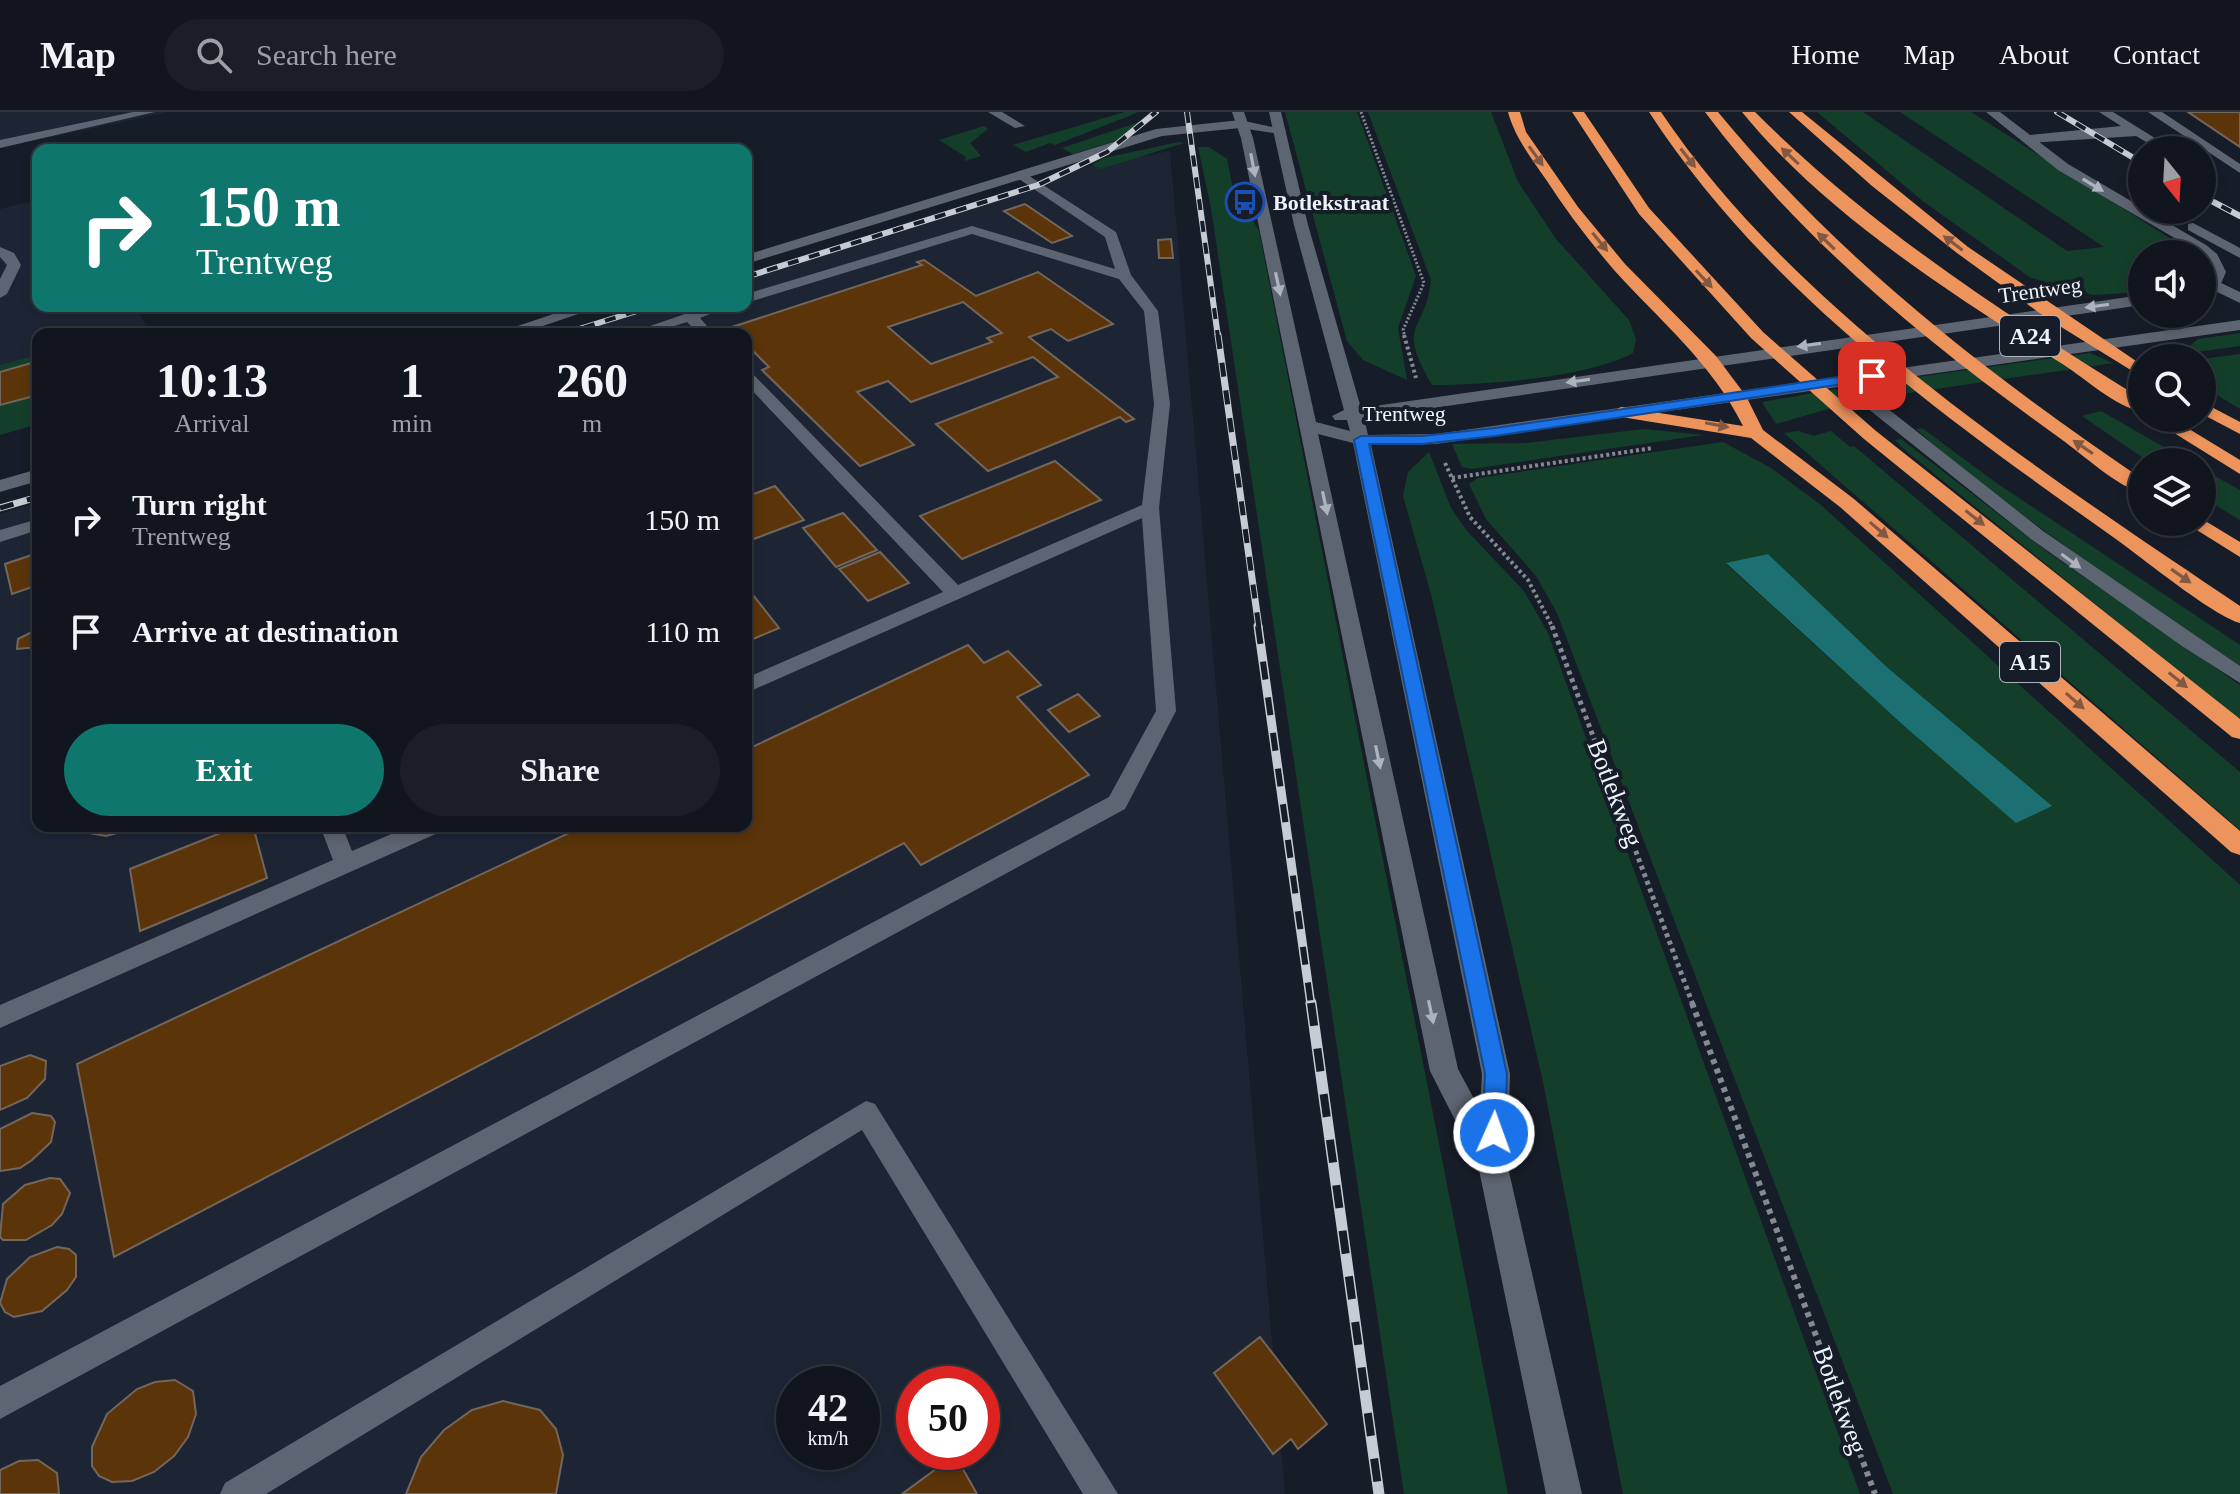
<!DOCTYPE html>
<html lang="en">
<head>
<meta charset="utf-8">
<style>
	body { margin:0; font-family:"Times New Roman",serif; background:#1a1f27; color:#f1f3f6; height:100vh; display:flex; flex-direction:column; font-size:30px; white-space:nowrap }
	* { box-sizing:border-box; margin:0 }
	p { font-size:26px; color:#9c9fa4 }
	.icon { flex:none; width:44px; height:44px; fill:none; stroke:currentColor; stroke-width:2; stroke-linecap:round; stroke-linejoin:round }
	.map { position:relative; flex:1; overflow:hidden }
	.details { position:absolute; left:32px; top:216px; width:720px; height:504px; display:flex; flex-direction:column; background:#11161e; border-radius:16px; box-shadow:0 4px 12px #0003,0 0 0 2px #30353c }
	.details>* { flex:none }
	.guide { position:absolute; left:32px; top:32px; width:720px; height:168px; border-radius:16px; box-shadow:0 4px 12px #0003,0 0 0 2px #30353c; background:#0f766e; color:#fff; overflow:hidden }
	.needle { width:52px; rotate:162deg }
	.controls { position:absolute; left:2128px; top:24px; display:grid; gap:16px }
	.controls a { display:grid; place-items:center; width:88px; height:88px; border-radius:50%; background:#11161e; box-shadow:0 4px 12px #0003,0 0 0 2px #30353c; font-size:40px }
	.speed { position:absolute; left:776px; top:1254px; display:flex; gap:16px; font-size:40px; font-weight:700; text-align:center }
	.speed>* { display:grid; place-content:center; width:104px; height:104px; border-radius:50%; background:#11161e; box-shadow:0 4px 12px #0003,0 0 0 2px #30353c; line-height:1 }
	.speed small { font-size:20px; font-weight:400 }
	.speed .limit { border:12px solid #d22; background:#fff; color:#111 }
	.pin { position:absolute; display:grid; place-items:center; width:68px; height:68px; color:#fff; margin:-34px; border-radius:16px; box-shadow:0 4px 12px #0006 }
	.me { position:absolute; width:88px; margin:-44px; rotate:2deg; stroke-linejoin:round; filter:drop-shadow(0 0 6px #0008) }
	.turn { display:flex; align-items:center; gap:28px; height:168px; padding:0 32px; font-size:36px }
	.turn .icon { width:104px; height:104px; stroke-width:2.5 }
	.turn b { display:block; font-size:56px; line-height:68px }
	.eta { display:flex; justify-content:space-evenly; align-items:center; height:136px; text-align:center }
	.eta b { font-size:48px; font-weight:800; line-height:56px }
	.button { display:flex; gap:16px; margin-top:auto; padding:16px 32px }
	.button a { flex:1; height:92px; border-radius:48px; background:#0f766e; color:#fff; font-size:32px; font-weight:800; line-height:92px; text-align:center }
	.button a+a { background:#1a1f27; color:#f1f3f6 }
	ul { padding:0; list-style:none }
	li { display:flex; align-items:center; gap:24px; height:112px; padding:0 32px }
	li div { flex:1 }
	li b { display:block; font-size:30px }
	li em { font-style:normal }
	header { display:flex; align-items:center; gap:48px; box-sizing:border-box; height:112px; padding:0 40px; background:#11161e; border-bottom:2px solid #30353c }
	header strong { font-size:38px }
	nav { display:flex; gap:44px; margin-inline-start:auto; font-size:28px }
	.search { width:560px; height:72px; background:#1a1f27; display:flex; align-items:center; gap:20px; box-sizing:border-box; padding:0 28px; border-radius:44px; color:#9c9fa4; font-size:30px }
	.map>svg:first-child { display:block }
</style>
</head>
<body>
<header>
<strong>Map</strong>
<div class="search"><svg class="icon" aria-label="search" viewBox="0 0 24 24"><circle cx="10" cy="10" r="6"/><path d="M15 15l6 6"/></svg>Search here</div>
<nav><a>Home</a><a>Map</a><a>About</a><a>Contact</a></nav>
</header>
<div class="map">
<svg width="2240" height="1382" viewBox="0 0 2240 1382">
	<rect width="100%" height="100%" fill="#171d28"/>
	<g fill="#1d2535" fill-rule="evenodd">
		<polygon points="0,0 168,0 0,36"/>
		<path d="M 1170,39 L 1285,1382 L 0,1382 L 0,402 L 38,390 L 38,714 L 746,714 L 746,222 L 562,222 L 650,194 L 746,194 L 746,163 L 1078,57 ZM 794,1272 L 862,1272 L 862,1340 L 794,1340 ZM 914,1272 L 982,1272 L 982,1340 L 914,1340 Z"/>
		<polygon points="38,88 38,194 137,194 149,222 38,222 38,312 0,323 0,97"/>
	</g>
	<g fill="#133f2a" fill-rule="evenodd">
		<polygon points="1125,0 1139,0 1055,33 1050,31 1026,40 1013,33"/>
		<polygon points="1285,0 1357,0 1416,164 1398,216 1407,268 1363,248 1347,229"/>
		<path d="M 1368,0 L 1491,0 L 1518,70 L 1556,127 L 1629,208 L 1636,228 L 1633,241 C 1586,266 1486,273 1432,273 C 1395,209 1425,223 1431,168 Z"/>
		<polygon points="1817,0 1863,0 2067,139 2104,135 1900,0 1971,0 2195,142 2142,142 2142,180 2093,183 2031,166 1924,90"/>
		<polygon points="1145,8 1125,26 1073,42 1062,36"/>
		<polygon points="984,14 988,17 970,31 981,44 965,49 966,45 939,28"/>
		<polygon points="1179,30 1184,31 1101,57 1092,53 1104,46"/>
		<polygon points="1198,35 1209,35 1227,47 1236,92 1243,92 1259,119 1508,1382 1404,1382 1211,96"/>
		<polygon points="2240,221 2240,234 2181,242 2198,227"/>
		<polygon points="2090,241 2113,251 1875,286 1860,273"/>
		<polygon points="2240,242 2240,297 2202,274 2202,247"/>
		<polygon points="38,243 38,312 0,323 0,253"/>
		<polygon points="1836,277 1852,290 1776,312 1762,290"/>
		<polygon points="2101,299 2190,350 2149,350 2082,304"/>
		<path d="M 1922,316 L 1995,370 L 2240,533 L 2240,554 C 2130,479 2016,405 1916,317 Z"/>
		<polygon points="1644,317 1703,323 1472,357 1462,355 1452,332 1526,331"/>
		<polygon points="1798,319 1814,324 1831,319 1850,335 1854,334 2240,660 2240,718 1784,321"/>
		<polygon points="1901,327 2049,441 2240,573 2240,609 1905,338 1895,328"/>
		<path d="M 1723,330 L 1771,356 L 1821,393 L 2240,773 L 2240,1382 L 1893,1382 L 1557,501 L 1536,464 L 1486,407 L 1469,372 L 1478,366 ZM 1768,442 L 1889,557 L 2017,711 L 1903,613 L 1726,452 Z"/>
		<polygon points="1429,340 1451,396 1467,419 1524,479 1548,521 1860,1382 1623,1382 1543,970 1431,482 1403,384 1408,360"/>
		<polygon points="2202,357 2240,378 2240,408 2202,385"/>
	</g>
	<polygon fill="#1c7071" points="1768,442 1889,557 2052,694 2016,711 1903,613 1726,451"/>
	<g fill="#5b340a" stroke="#73665b" stroke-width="2" fill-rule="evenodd">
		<polygon points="2188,0 2240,0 2240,35"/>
		<polygon points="1025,92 1072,124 1052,131 1004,99"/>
		<polygon points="1171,127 1173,146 1159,146 1158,128"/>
		<path d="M 924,148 L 976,184 L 1038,160 L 1113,212 L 1068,229 L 1051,217 L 1029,225 L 1134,307 L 1126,310 L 1120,305 L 988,359 L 936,312 L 1058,265 L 1033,245 L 911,290 L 888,269 L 857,280 L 914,333 L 860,354 L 762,258 L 769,255 L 746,232 L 746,222 L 736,222 L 729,216 L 922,153 L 917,150 ZM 963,190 L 1002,221 L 987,226 L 992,230 L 931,252 L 888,215 Z"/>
		<polygon points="38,249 38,283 0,293 0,260"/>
		<polygon points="1055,349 1101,388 962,447 920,404"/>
		<polygon points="775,374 804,408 746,430 746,385"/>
		<polygon points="843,401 877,438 836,455 803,416"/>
		<polygon points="880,440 909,471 868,489 839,457"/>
		<polygon points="38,441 38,473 12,482 5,452"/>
		<polygon points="746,474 779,516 746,530"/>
		<polygon points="36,518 38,535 17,537 18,527"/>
		<polygon points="968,533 984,551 1008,539 1041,573 1017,585 1089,663 921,753 904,731 114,1145 77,952 584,714 746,714 746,638"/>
		<polygon points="1078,582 1100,604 1069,620 1048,598"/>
		<polygon points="84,714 143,714 106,724 90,721"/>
		<polygon points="238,714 253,714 267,766 140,819 130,757"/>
		<polygon points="30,943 46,949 45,967 27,986 0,998 0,954"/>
		<polygon points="32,1001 51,1004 55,1010 51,1030 32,1048 20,1056 0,1059 0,1017"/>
		<polygon points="50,1066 60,1067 70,1081 62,1102 52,1113 26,1128 3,1128 0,1125 3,1092 25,1073"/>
		<polygon points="57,1135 69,1137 76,1143 76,1165 67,1178 42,1199 14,1205 5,1200 0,1191 7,1167 30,1145"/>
		<polygon points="1260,1225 1327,1312 1298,1337 1291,1327 1273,1342 1214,1261"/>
		<polygon points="175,1268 193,1279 196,1302 188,1325 174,1344 154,1360 132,1369 112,1370 99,1364 92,1354 92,1335 107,1302 137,1277 155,1270"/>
		<polygon points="503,1289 540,1298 556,1317 563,1343 556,1382 406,1382 421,1345 444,1318 472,1298"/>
		<polygon points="955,1343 977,1382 902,1382"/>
		<polygon points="38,1348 57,1361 59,1382 0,1382 0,1358 19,1349"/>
	</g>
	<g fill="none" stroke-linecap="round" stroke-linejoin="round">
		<polyline stroke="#848992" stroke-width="3" stroke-dasharray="2 2" stroke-linecap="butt" points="1361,0 1424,171 1403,218 1405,225"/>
		<g stroke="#848992" stroke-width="4" stroke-dasharray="3 3" stroke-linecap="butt">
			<polyline points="1404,223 1416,266"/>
			<polyline points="1445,351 1470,405 1528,468 1553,516"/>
			<polyline points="1452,366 1653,336"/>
		</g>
		<polyline stroke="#848992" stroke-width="5" stroke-dasharray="4 4" stroke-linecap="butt" points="1552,514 1693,893"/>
		<polyline stroke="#848992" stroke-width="6" stroke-dasharray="5 5" stroke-linecap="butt" points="1692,891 1875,1382"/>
		<g fill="#5e6572" fill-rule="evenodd">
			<polygon points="133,0 155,0 0,36 0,28"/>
			<polygon points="988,0 1002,0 1025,14 1015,16"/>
			<polygon points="2099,0 2113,0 2174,38 2160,38 2136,24 2030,31 2024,27 2030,23 2121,14"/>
			<polygon points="2148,0 2162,0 2240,52 2240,61"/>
			<polygon points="1023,60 1116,120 1131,163 1158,199 1170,292 1159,396 1176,599 1125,697 0,1307 0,1274 1109,685 1156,599 1142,406 746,581 746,566 943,480 746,272 746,258 751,260 958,473 1142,393 1154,292 1144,199 1119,167 972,122 746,191 746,182 972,114 1115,157 1105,125 1019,67 1017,64"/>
			<polygon points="0,135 14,141 21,153 7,182 0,186 0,167 7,153 0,145"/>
			<polygon points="708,194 730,194 700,206 714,222 699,222 687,210 649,222 627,222"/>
			<polygon points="1837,266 1849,266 2043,419 2240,554 2240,571 2182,534 2031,427 1837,272"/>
			<polygon points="38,407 38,418 0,430 0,418"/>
			<polygon points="320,714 342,714 352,739 410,714 443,714 440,720 0,916 0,893 333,748"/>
			<polygon points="866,989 875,992 1118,1382 1083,1382 862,1018 266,1382 220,1382 225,1371"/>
		</g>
		<g fill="#5e6572" fill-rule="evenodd">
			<polygon points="1240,8 1286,18 1280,22 1240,16 1162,24 746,152 746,143 1156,17"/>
			<polygon points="2209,170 2219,170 2240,180 2240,191 2209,176"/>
			<polygon points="577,194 602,194 519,222 494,222"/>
			<polygon points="38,357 38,369 0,380 0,368"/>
		</g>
		<g fill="#5e6572" fill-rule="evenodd">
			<path d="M 1232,0 L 1244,0 L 1253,26 L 1316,310 L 1350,319 L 1347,308 L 1335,308 L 1332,304 L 1344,298 L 1294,113 L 1269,0 L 1281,0 L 1308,113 L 1361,296 L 2142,183 L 2142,193 L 1364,306 L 1368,323 L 1436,322 L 2240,208 L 2240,218 L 1436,332 L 1371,333 L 1510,962 L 1507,1051 L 1582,1382 L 1546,1382 L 1478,1053 L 1430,959 L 1241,26 ZM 1318,322 L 1353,331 L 1482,962 L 1480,998 L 1458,957 Z"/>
			<polygon points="1986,0 2000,0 2068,52 2206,133 2217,142 2226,160 2219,176 2202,183 2202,172 2207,170 2210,160 2202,142 2058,58"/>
			<polygon points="2193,111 2240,136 2240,146 2188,118 2188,112"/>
		</g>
		<g fill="#ed935c" fill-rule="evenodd">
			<path d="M 1508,0 L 1520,0 L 1526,20 L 1578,95 L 1625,152 L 1716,244 L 1746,284 L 1763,318 L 1854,387 L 2240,719 L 2240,743 L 2231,740 L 1840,395 L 1751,326 L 1615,304 L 1612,300 L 1621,295 L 1743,314 C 1712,251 1660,209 1614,158 C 1590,130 1567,100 1547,69 C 1532,47 1515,26 1508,0 Z"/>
			<polygon points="1572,0 1584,0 1649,96 1763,220 1876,319 2240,607 2240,627 2232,625 1864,327 1751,226 1639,102"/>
			<path d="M 1649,0 L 1661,0 C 1795,200 2043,361 2240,494 L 2240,511 C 2214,504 2146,449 2120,430 C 1948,308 1765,179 1649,0 Z"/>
			<path d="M 1705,0 L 1718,0 C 1839,147 1985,260 2142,367 L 2142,381 C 2118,375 2082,342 2061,327 C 1930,233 1802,130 1705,0 Z"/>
			<path d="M 1742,0 L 1755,0 C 1870,115 2004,202 2142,287 L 2142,300 C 2115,294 2087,268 2064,253 C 1953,183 1825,102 1742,0 Z"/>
			<polygon points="1789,0 1802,0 1968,135 2142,253 2142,265 2045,205 1957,141 1872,74"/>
			<polygon points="2202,290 2240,310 2240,322 2202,302"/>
			<polygon points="2150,306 2171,306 2240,348 2240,362"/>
			<polygon points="2202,407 2240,430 2240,445 2184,410 2202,410"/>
		</g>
		<g stroke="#c7ccd4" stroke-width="6">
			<g id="rail-far3">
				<polyline points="1187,0 1218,225"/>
				<polyline points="2057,0 2142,51"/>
				<polyline points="2202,84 2240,104"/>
				<polyline points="746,165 1038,73 1107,40 1156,0"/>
				<polyline points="563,222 653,194"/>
			</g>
		</g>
		<g stroke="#c7ccd4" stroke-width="7">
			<g id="rail-far2">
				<polyline points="1218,223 1259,516"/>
				<polyline points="0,396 38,385"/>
			</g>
		</g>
		<g stroke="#c7ccd4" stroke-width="9">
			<polyline id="rail-far1" points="1258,514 1311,893"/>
		</g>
		<g stroke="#c7ccd4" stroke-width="11">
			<polyline id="rail" points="1311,891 1379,1382"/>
		</g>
		<use href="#rail-far3" stroke="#171d28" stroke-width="4" stroke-dasharray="11" stroke-linecap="butt"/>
		<use href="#rail-far2" stroke="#171d28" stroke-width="5" stroke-dasharray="14" stroke-linecap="butt"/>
		<use href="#rail-far1" stroke="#171d28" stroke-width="6" stroke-dasharray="18" stroke-linecap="butt"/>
		<use href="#rail" stroke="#171d28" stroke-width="8" stroke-dasharray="23" stroke-linecap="butt"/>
	</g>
	<defs><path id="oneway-solid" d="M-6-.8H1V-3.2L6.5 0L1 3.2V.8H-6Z" transform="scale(2)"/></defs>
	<g fill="#825842">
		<use href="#oneway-solid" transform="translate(1536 44) rotate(54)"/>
		<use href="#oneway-solid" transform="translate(1790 44) rotate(-137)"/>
		<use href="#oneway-solid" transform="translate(1688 46) rotate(52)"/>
		<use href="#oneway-solid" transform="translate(1826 129) rotate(-136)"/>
		<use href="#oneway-solid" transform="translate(1600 130) rotate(51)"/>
		<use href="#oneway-solid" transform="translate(1953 131) rotate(-143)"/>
		<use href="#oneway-solid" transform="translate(1704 167) rotate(47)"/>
		<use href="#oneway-solid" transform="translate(1717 313) rotate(11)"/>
		<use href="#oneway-solid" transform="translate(2083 335) rotate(-146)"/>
		<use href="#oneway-solid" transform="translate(1975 406) rotate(38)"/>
		<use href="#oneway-solid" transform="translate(1879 418) rotate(41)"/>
		<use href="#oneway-solid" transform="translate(2181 464) rotate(35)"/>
		<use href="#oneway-solid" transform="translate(2178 568) rotate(39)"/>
		<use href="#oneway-solid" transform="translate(2075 589) rotate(41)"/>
	</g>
	<g fill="#aeb4bd">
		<use href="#oneway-solid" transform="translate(1253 53) rotate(79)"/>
		<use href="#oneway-solid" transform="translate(2093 73) rotate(31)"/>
		<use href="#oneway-solid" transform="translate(1278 172) rotate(78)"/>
		<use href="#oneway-solid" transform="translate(2097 194) rotate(172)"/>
		<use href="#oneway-solid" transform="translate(1809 233) rotate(172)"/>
		<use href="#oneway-solid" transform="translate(1578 269) rotate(172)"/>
		<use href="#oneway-solid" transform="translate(1325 391) rotate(78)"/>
		<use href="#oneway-solid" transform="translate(2071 449) rotate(36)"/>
		<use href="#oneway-solid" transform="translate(1378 645) rotate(78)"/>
		<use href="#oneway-solid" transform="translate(1431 900) rotate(78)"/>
	</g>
	<polygon fill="#1a73e8" stroke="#114b97" stroke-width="2" points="1872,260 1877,261 1877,267 1495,324 1422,332 1369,332 1507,962 1505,1021 1502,1029 1494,1032 1486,1029 1482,1021 1485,962 1354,328 1361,324 1422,324 1495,316"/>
	<defs>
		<g id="bus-ring" transform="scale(2)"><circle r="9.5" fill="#171d28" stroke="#1a4fb4" stroke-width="1.5"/><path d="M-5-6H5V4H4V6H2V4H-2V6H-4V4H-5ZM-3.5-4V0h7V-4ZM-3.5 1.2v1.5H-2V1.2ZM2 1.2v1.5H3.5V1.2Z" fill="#1a4fb4"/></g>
	</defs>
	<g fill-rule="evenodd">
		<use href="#bus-ring" x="1245" y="90"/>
	</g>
	<g text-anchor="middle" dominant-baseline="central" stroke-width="8" stroke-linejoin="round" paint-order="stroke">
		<g font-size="22" font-weight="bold" fill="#eff4fb" stroke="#171d28" text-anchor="start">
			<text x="1273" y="90">Botlekstraat</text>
		</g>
		<g font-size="22" fill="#eff4fb" stroke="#171d28">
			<text transform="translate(2040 178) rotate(-8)">Trentweg</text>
			<text x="1404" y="301">Trentweg</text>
		</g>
		<g fill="#171d28" stroke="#aeb4bc" stroke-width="2">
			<rect x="2000" y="204" width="60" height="40" rx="6"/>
			<rect x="2000" y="530" width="60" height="40" rx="6"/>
		</g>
		<g font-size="24" font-weight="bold" fill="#eff4fb">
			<text x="2030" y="224">A24</text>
			<text x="2030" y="550">A15</text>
		</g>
		<g font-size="26" fill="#eff4fb" stroke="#171d28">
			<text transform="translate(1615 681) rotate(69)">Botlekweg</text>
			<text transform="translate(1840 1288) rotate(70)">Botlekweg</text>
		</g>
	</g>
</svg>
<div class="controls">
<a><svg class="needle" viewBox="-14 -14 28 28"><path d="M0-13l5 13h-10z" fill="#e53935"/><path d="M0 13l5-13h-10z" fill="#9c9fa4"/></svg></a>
<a><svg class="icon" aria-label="sound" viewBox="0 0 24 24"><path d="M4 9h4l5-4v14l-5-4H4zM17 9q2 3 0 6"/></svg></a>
<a><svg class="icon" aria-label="search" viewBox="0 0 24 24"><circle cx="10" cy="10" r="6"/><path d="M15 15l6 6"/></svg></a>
<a><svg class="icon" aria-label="layers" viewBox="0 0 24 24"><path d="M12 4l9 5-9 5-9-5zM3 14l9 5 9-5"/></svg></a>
</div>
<div class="speed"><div>42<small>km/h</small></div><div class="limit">50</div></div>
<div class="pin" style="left:1872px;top:264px;background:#d93025"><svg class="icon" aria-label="arrive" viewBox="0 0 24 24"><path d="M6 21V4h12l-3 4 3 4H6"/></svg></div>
<svg class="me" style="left:1494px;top:1021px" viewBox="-20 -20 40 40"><circle r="17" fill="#1a73e8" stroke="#fff" stroke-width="3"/><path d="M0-11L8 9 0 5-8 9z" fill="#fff"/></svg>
<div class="guide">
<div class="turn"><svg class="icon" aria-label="right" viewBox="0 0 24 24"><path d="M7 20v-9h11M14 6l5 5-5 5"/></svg><div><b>150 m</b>Trentweg</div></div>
</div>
<section class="details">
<div class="eta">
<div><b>10:13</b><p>Arrival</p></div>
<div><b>1</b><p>min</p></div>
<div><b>260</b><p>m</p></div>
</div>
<ul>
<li><svg class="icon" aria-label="right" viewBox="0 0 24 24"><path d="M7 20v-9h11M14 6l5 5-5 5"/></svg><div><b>Turn right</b><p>Trentweg</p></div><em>150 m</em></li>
<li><svg class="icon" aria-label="arrive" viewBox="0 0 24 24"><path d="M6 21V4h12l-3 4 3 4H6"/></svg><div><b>Arrive at destination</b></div><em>110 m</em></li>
</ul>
<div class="button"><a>Exit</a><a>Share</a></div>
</section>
</div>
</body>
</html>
